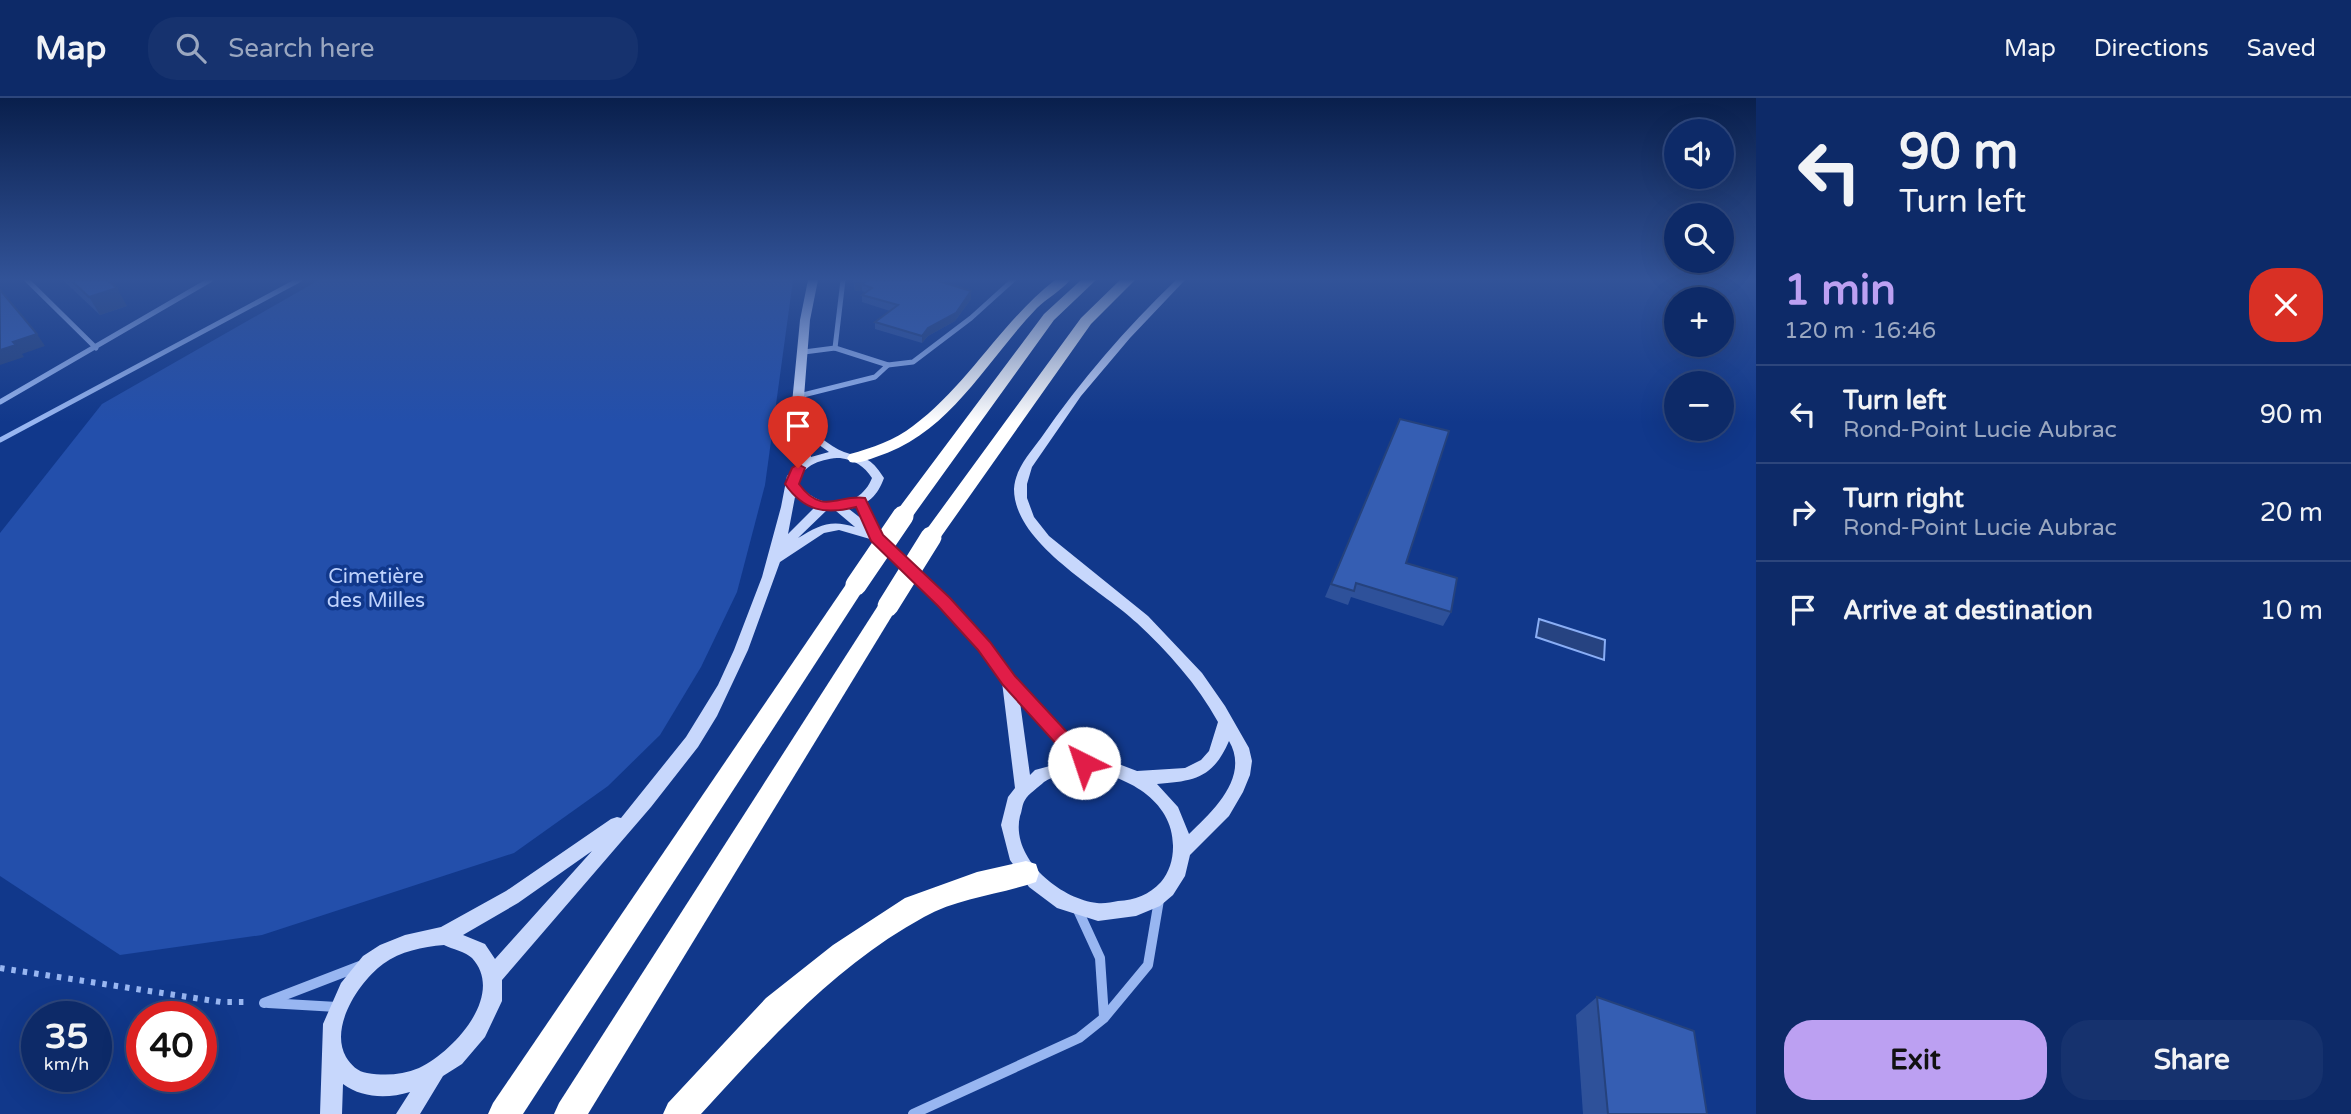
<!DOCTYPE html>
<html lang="en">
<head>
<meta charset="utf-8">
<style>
	body { margin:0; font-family:"Varela Round",sans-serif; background:#16326e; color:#f1f3f6; height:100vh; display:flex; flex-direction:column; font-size:26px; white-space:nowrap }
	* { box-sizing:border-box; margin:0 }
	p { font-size:23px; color:#9aa7c0 }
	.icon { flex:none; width:38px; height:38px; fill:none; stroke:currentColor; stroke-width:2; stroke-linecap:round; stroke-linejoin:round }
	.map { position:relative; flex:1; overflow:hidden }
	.side { display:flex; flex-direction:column; background:#0d2a68; width:595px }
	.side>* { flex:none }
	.top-card { background:#0d2a68; color:#f1f3f6; overflow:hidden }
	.fabs { position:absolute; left:1664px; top:21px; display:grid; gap:14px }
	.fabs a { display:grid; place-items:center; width:70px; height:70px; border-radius:50%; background:#0d2a68; box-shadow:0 7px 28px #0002,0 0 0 2px #2d467c; font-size:35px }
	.speed { position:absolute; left:21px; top:903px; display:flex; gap:14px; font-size:35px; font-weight:700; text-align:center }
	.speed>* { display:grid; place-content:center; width:91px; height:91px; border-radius:50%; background:#0d2a68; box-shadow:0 7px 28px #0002,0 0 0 2px #2d467c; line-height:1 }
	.speed small { font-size:18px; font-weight:400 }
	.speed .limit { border:10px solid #d22; background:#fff; color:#111 }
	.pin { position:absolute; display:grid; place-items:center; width:60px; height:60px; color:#fff; margin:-72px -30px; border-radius:50% 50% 50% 0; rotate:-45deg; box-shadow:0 0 7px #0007 }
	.pin .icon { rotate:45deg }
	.me { position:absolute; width:77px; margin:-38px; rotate:319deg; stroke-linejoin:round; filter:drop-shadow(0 0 5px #0008) }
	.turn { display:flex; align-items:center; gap:24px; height:147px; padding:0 28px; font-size:32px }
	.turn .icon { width:91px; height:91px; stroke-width:2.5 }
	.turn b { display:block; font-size:49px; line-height:60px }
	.round { display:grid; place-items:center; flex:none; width:74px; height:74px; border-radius:28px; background:#16326e }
	.head { display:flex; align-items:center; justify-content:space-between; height:119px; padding:0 28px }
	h1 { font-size:42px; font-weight:700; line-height:52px; color:#bca0f2 }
	.primary-button { display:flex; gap:14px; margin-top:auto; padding:14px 28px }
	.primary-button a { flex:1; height:80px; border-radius:28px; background:#bca0f2; color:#111; font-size:28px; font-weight:700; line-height:80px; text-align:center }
	.primary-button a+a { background:#16326e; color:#f1f3f6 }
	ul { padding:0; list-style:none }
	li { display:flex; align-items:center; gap:21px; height:98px; padding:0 28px; border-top:2px solid #2d467c }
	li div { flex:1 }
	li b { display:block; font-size:26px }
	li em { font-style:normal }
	header { display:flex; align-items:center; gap:42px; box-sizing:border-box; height:98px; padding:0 35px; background:#0d2a68; border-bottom:2px solid #2d467c }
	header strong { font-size:33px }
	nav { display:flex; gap:38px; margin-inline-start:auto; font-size:24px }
	.search { width:490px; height:63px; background:#16326e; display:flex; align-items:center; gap:18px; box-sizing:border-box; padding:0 24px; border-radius:28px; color:#9aa7c0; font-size:26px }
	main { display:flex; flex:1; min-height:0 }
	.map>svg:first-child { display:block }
</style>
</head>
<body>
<header>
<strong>Map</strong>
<div class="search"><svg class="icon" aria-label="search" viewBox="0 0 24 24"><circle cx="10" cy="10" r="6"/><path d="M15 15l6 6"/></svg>Search here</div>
<nav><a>Map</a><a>Directions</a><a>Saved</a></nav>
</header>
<main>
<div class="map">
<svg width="1756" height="1016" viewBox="0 0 1756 1016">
	<rect width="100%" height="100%" fill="#11388b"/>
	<polygon fill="#234fab" points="319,182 793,182 765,387 737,494 701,569 660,637 608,688 514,755 262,837 120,857 0,778 0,435 102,306"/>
	<polygon fill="#264381" stroke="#8aaef5" stroke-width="2" points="1539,521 1605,542 1604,562 1536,539"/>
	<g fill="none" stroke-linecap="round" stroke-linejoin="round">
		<polyline stroke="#98b6f1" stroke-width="6" stroke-dasharray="4.5 7" stroke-linecap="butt" points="0,870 221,904 245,904"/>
		<g stroke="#98b6f1" stroke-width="5">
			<polyline points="27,182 96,250"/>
			<polyline points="835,250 843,182"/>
			<polyline points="888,267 913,264 971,220 1013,182"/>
			<polyline points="799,298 875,279 888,267 835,250 804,254"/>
			<polyline points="0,304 210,182"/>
			<polyline points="0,342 299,182"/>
		</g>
		<g stroke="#98b6f1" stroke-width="10">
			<polyline points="1077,810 1100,860 1104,919"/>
			<polyline points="264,905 360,868"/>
			<polyline points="268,905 337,909"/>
			<polyline points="913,1016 1079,940 1104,920 1148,867 1159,802"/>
		</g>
		<path fill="#c7d7fc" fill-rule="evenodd" d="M 808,182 L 818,182 L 810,222 L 802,325 C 814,334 829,348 844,354 C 866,362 869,357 884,380 C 878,397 868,407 849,411 L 881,436 L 949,501 L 989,544 L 1014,579 L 1090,659 L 1116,665 L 1137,673 L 1185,670 L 1201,662 L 1209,653 L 1218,624 C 1197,586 1168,554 1137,525 C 1101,491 1014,446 1014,391 C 1015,371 1030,355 1041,340 C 1081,282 1125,231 1176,182 L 1185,182 L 1130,240 L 1081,298 L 1032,369 L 1027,386 L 1027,400 L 1034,419 L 1049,438 L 1148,518 L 1202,575 L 1225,608 L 1249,650 L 1252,663 L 1250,677 L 1243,694 L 1229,718 L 1190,757 L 1185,778 L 1173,797 L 1160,808 L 1136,818 L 1098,823 L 1057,810 L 1029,789 L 1010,762 L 1001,727 L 1008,699 L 1015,690 L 1002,584 L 979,552 L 939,507 L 870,441 L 839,432 L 824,435 L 780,464 L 748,552 L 717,618 L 698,649 L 651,709 L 502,882 L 502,903 L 485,939 L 462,966 L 443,978 L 420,1016 L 396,1016 L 410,994 C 387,1001 362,1000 343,986 L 342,1016 L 320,1016 L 323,926 L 341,885 L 363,858 L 380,847 L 405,837 L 441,829 L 506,793 L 611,721 L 617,719 L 621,720 L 686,639 L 718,587 L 734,552 L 762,479 L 781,409 L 787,378 L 801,364 L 790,326 L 800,222 ZM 805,337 L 829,354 L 811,359 ZM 840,360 C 855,362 864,368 872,380 C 859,413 817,412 798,385 C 801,367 824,360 840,360 ZM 795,399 L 815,409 L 788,436 ZM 827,412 L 836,413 L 855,429 C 831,421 819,427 798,440 ZM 1020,604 L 1072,662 L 1035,672 L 1030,677 ZM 1229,643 C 1250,679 1213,713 1189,736 L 1178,709 L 1157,686 C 1195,683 1213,680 1229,643 ZM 1085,672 C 1125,677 1174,702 1173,749 C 1173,762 1169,774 1161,784 C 1149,797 1135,802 1118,803 C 1112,804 1104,806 1097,805 C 1060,801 1010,760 1020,718 C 1022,714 1022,706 1025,702 C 1028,696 1039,689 1044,684 C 1054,677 1073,675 1085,672 ZM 592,753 L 495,861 L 485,846 L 463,837 L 518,805 ZM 444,847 C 452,851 466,854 472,860 C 506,897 453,954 419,970 C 402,977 385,978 367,975 C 358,974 351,967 346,959 C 329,929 359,884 383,866 C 401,853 422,849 444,847 Z"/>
		<g fill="#fff" fill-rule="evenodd">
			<path d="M 1055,182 L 1070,182 C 1061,193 1047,200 1037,210 C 986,263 950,336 876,359 C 867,362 859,366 850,364 L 847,360 L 850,356 C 872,350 895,342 913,328 C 968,287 1001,224 1055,182 Z"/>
			<polygon points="1081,182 1096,182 1054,222 910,422 896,422 894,418 896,414 1044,216"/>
			<polygon points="1120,182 1135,182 1091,226 938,443 924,443 921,439 924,435 1081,220"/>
			<polygon points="856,480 863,482 866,487 863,492 523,1016 488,1016 493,1005 849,482"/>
			<polygon points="888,501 895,503 898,508 588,1016 554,1016 559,1005 881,503"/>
			<path d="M 1026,763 L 1036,766 L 1039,775 L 1036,784 C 999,797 958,800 924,819 C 836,867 768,943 701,1016 L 663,1016 L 668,1005 L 766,900 L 833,847 L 905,800 L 977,774 Z"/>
		</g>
		<g stroke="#fff" stroke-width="21">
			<polyline points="856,487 903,418"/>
			<polyline points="888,508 931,439"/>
		</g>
	</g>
	<g fill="#2e519a">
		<polygon points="63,182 107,182 127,208 100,217"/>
		<polygon points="853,182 935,182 971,193 971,201 955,223 928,238 922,245 875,231 875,224 890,213 862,204 862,197 865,194 862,193 862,192 855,193"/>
		<polygon points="1400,321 1406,465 1451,514 1443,528 1351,499 1348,507 1325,499"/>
		<polygon points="1597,899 1707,1016 1583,1016 1576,917"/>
	</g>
	<g fill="#25427d">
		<polygon points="867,183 862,186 862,192 855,193 855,185"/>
		<polygon points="117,190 127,208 100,217 89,199"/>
		<polygon points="971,193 971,201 955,223 928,238 922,245 922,238 928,230"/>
		<polygon points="37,236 45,248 22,256 24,259 0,267 0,252 13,244"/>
	</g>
	<g fill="#355eb3" stroke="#25427d" stroke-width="2">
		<polygon points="71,182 107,182 117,190 89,199"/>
		<polygon points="854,182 935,182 971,193 956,215 928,230 922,238 875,224 898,207 862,197 872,190 862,186 867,183 855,185"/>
		<polygon points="0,192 37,236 13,244 16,247 0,252"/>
		<polygon points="1400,321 1449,333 1406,465 1457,480 1451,514 1356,485 1354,493 1331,486"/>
		<polygon points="1597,899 1694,933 1707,1016 1608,1016"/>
	</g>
	<linearGradient id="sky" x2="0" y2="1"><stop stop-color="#091f4c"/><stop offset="0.56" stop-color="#325398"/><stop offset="1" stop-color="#325398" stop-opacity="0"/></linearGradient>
	<rect width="1756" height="324" fill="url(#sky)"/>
	<path fill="#e11d48" stroke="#92132f" stroke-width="2" d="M 798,366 L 805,370 L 799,386 C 823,419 840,395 865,400 L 883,437 L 950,500 L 990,544 L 1015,578 L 1091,660 L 1094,665 L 1091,670 L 1084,673 L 1078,670 L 1003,587 L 978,552 L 938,508 L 871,443 L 856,409 C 825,417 804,413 785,386 L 792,370 Z"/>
	<g text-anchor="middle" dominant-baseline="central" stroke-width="7" stroke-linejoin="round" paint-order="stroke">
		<g font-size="21" fill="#bfd3fd" stroke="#11388b">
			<text x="376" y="478">Cimetière<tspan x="376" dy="24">des Milles</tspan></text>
		</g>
	</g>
</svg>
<div class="fabs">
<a><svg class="icon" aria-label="sound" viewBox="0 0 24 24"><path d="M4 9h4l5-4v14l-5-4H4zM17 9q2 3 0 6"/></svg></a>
<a><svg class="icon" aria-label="search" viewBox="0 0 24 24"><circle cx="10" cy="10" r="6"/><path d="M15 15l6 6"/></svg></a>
<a>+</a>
<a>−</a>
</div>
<div class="speed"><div>35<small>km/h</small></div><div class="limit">40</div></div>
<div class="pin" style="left:798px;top:370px;background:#d93025"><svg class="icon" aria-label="arrive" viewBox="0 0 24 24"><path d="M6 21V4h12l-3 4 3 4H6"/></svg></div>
<svg class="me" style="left:1084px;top:665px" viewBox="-20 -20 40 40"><circle r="19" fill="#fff"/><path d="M0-13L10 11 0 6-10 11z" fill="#e11d48"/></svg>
</div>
<section class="side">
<div class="top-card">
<div class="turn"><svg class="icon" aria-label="left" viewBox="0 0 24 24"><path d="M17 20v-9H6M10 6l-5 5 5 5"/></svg><div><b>90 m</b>Turn left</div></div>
</div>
<div class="head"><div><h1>1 min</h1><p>120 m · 16:46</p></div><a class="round" style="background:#d93025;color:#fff"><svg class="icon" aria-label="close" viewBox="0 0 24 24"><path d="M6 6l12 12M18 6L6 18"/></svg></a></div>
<ul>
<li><svg class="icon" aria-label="left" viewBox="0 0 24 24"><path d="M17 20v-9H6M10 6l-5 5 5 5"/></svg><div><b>Turn left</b><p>Rond-Point Lucie Aubrac</p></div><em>90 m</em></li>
<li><svg class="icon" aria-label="right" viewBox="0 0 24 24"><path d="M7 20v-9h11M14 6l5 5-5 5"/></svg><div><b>Turn right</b><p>Rond-Point Lucie Aubrac</p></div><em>20 m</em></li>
<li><svg class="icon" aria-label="arrive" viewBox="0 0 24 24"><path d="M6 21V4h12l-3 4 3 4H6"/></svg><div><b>Arrive at destination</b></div><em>10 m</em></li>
</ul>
<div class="primary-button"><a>Exit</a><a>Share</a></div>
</section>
</main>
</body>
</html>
